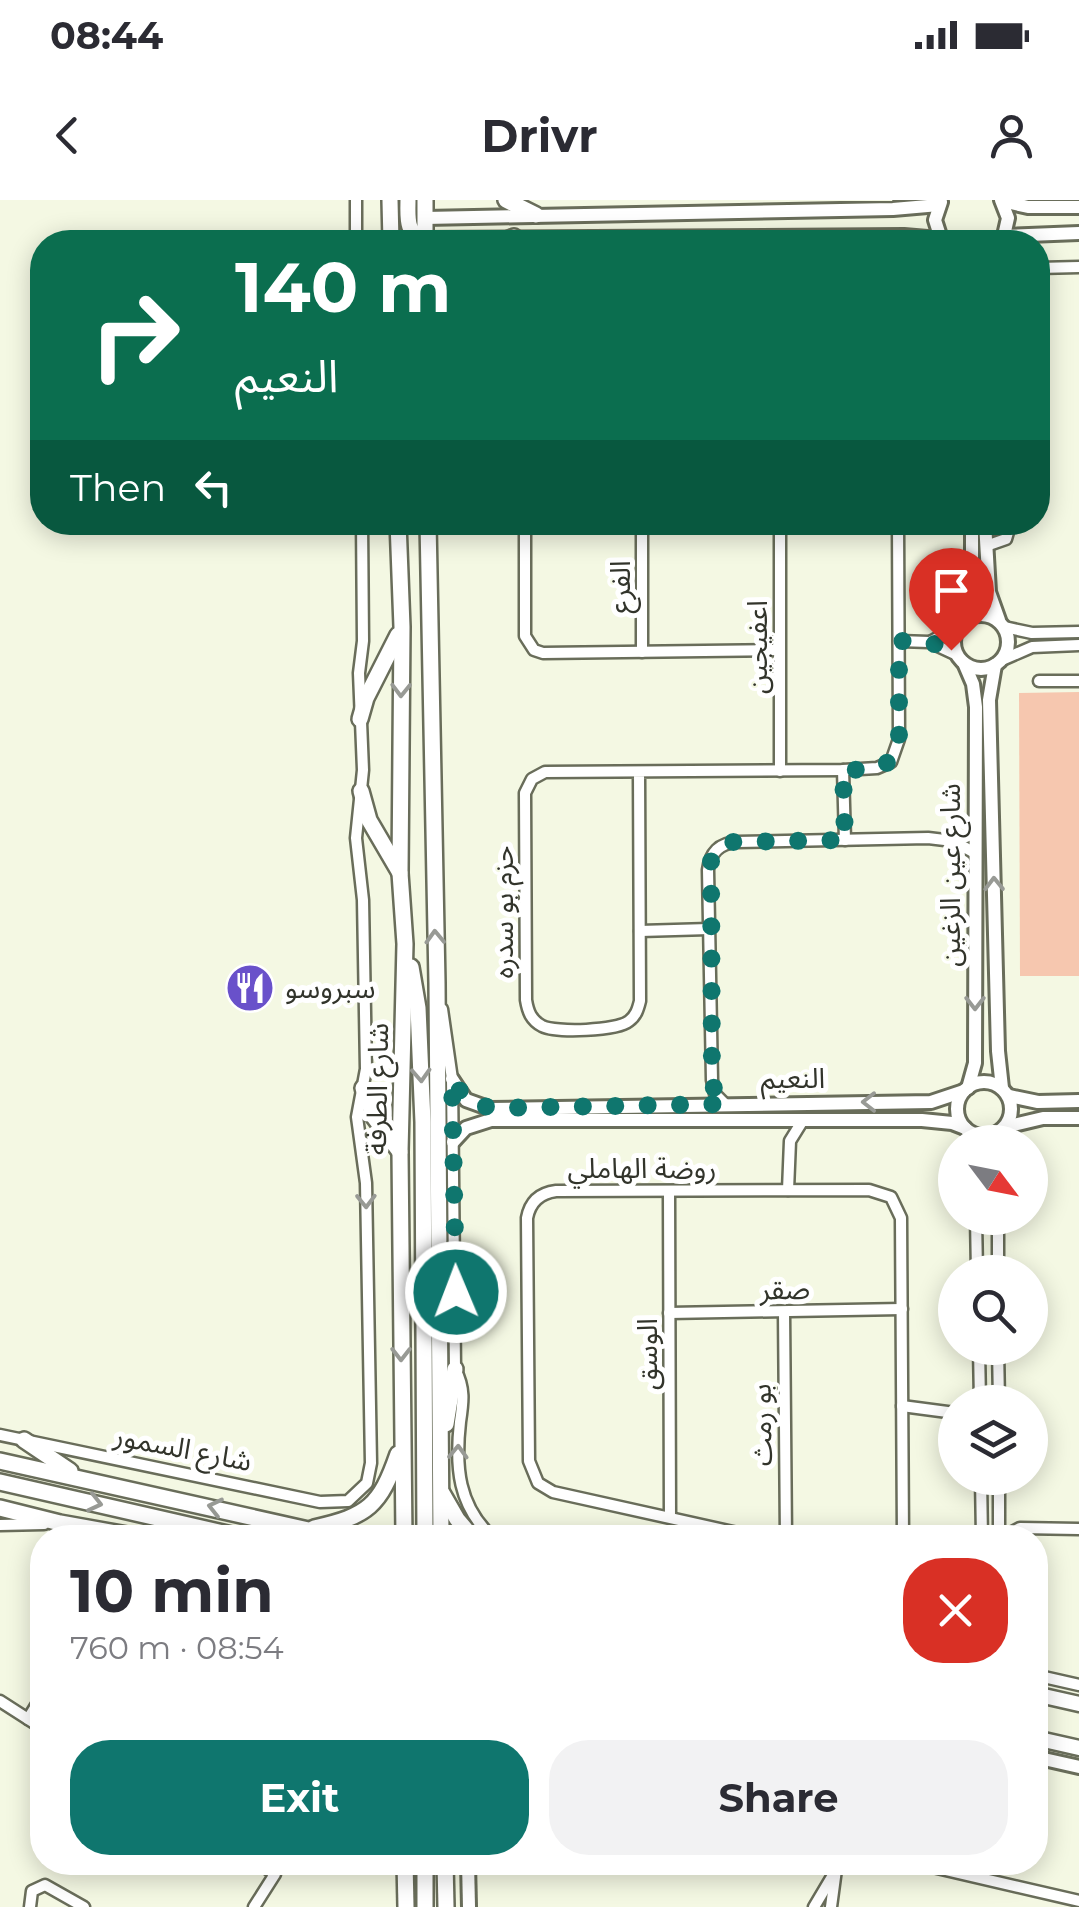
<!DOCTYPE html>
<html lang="en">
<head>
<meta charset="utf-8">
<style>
	body { margin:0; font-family:Montserrat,"Noto Sans Arabic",sans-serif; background:#f2f2f3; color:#2b2b33; height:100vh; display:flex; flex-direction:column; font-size:38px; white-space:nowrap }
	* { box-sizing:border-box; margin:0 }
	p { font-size:32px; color:#7c7c81 }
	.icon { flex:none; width:55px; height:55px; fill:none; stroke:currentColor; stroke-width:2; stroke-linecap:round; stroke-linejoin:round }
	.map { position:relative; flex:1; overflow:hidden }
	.details { position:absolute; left:30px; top:1325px; width:1018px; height:350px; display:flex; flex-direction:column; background:#fff; border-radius:40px; box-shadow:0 5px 25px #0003 }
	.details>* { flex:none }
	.hud { position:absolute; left:30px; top:30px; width:1020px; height:305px; border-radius:40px; box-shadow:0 5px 25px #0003; background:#0b6e4f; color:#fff; overflow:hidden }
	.needle { width:65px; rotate:122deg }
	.controls { position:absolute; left:938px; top:925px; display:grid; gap:20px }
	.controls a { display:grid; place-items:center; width:110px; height:110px; border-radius:50%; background:#fff; box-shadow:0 5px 25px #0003; font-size:50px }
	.pin { position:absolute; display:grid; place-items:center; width:85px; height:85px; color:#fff; margin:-102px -42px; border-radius:50% 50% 50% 0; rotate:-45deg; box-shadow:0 0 10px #0007 }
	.pin .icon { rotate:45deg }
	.me { position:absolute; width:110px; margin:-55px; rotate:359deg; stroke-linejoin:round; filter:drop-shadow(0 0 8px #0008) }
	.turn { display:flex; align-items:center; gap:35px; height:210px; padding:0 40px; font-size:45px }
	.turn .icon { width:130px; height:130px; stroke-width:2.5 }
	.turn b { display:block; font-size:70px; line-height:85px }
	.then { display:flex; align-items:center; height:95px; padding:0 40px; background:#0003; gap:20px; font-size:38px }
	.round { display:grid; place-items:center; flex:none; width:105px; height:105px; border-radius:40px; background:#f2f2f3 }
	.summary { display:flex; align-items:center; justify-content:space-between; height:170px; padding:0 40px }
	h1 { font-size:60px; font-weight:700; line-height:75px }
	.button { display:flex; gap:20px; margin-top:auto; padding:20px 40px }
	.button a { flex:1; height:115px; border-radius:40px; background:#0f766e; color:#fff; font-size:40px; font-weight:700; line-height:115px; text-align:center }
	.button a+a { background:#f2f2f3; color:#2b2b33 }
	.status { display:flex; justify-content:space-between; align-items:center; height:70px; padding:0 50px; background:#fff; direction:ltr }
	.status svg { height:28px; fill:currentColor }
	header { display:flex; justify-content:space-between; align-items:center; height:130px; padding:0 40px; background:#fff; font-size:45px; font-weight:700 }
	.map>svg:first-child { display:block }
</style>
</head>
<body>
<div class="status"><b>08:44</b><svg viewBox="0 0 49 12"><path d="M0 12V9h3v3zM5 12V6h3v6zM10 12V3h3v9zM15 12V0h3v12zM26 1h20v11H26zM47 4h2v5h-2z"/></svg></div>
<header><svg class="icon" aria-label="back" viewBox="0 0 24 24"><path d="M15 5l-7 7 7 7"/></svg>Drivr<svg class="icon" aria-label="person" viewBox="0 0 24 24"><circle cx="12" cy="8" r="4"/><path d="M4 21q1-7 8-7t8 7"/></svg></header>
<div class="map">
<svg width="1079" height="1707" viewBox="0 0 1079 1707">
	<rect width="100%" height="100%" fill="#f4f8e3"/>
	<polygon fill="#f6c7af" points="1079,492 1079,776 1020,776 1019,493"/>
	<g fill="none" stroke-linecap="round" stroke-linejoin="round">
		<g stroke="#696d5a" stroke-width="15">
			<g id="minor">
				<polyline points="356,0 356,42"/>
				<polyline points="1038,68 1079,67"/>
				<polyline points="525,322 525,436 534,450 543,453 779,450"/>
				<polyline points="642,322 642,452"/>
				<polyline points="780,322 780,571"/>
				<polyline points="986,346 1006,339 1011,322"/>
				<polyline points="1004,427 1032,433 1079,432"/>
				<polyline points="899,441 929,442 957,455"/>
				<polyline points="930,442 959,426"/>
				<polyline points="1002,460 1032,447 1079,445"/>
				<polyline points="1039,481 1079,481"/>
				<polyline points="843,570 845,640"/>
				<path d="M 639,572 L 640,801 C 638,809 636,816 629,821 C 617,831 556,833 542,826 C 531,820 528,812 526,800 L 525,593 L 532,579 L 545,572 L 843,570 L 877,568 L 891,562 L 899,539 L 898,322"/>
				<polyline points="640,731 709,729"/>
				<path d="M 442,809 L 452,879 L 455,1169 C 465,1188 463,1202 460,1222 C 455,1267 458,1306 493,1338"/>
				<path d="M 725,904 L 715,894 L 712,880 L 708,670 C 710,653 719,643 737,642 L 928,638 L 953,641 L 975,653"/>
				<polyline points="969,931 972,942"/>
				<polyline points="1000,942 1004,928"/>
				<polyline points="788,990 790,941 803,920"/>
				<polyline points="669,992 670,1317"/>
				<polyline points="976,1018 977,1072"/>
				<polyline points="998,1018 998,1072"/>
				<polyline points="784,1112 786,1338"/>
				<polyline points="669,1113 902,1109"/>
				<polyline points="979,1148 980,1202"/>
				<polyline points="998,1148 999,1202"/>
				<polyline points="902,1206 955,1213"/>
				<polyline points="0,1235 320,1302 348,1301 367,1283 371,1263 366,983 357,917 366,869 363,700 356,638 363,570 359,473 363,441 362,322"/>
				<polyline points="981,1278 982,1338"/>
				<polyline points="0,1325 44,1324"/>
				<path d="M 760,1338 L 553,1292 L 538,1283 L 529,1261 L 527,1018 C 530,1002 540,993 556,991 L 869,990 L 891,997 L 901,1018 L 903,1338"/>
				<polyline points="999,1338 999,1278"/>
				<polyline points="1001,1338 1020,1328 1079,1329"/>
				<polyline points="1035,1475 1079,1485"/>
				<polyline points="0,1501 42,1528"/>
				<polyline points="28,1519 42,1496"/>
				<polyline points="911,1662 1079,1701"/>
				<polyline points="30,1707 32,1691 45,1685 84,1707"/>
				<polyline points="254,1707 275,1674 257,1662"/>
				<polyline points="814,1707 836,1670"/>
				<polyline points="831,1707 837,1662"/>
			</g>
		</g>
		<g stroke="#696d5a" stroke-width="18">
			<g id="tertiary">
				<polyline points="1001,0 1008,18 1003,40"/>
				<polyline points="1002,1 1028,7 1079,7"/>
				<polyline points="941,2 935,20 942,42"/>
				<polyline points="425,18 893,9 939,5"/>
				<polyline points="1005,36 1079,33"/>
				<polyline points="425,39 904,36 939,39"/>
				<polyline points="985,322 989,392 999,420"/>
				<circle cx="981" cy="442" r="27"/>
				<polyline points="967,419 972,390 972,322"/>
				<polyline points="964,463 973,484 976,507 975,863 968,888"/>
				<polyline points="995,465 989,500 998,851 1002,888"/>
				<polyline points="452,879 466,900 491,909 931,902 964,891"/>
				<circle cx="984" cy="909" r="27"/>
				<polyline points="1009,896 1038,902 1079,901"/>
				<polyline points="1005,927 1043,918 1079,918"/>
				<polyline points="453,942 466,928 491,920 922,920 952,923 965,928"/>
				<polyline points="1035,1557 1079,1567"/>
				<polyline points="468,1662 469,1707"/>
			</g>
		</g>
		<g stroke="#696d5a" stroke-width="19">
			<g id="secondary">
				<polyline points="1035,1494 1079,1504"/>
				<polyline points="1035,1538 1079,1548"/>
			</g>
		</g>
		<g stroke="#696d5a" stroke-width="20">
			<g id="primary">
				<polyline points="390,0 391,42"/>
				<path d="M 408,0 C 408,16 405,35 425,39"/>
				<polyline points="506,0 536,15"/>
				<polyline points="425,42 425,0"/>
				<polyline points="502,42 514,37"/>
				<polyline points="398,322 402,427 400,673 405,744 400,952 404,1338"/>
				<polyline points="428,322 437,783 441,1338"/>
				<polyline points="360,519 366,498 398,435"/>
				<polyline points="361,591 369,620 400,673"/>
				<polyline points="411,767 418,808 423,922 425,1338"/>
				<polyline points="363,888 374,917 400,952"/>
				<polyline points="446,1224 455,1169"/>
				<polyline points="24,1240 70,1271"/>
				<polyline points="0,1261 344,1338"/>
				<polyline points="0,1282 245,1338"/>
				<polyline points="442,1293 457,1319 473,1338"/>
				<polyline points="0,1308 60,1323 144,1338"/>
				<path d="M 314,1328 C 368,1316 380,1306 398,1254"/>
				<polyline points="405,1662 406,1707"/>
				<polyline points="425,1662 425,1707"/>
				<polyline points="445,1662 446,1707"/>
				<polyline points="465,1662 468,1666"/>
			</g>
		</g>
		<use href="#minor" stroke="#fff" stroke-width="10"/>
		<use href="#tertiary" stroke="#fff" stroke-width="12"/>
		<use href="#secondary" stroke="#fff" stroke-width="14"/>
		<use href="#primary" stroke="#fff" stroke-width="15"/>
	</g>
	<defs><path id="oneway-chevron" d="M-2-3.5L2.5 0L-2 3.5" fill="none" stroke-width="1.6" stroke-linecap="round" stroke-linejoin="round" transform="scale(2.5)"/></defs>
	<g stroke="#989a95">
		<use href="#oneway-chevron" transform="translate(401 490) rotate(91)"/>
		<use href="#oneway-chevron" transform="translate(994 684) rotate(-91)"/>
		<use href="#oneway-chevron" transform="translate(435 737) rotate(-92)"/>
		<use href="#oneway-chevron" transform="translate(975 803) rotate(90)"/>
		<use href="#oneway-chevron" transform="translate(421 875) rotate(87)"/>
		<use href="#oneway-chevron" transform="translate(869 902) rotate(180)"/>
		<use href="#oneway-chevron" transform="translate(366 1001) rotate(89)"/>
		<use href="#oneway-chevron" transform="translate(401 1154) rotate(90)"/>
		<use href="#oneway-chevron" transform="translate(458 1252) rotate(-88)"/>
		<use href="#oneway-chevron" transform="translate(95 1303) rotate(13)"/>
		<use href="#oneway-chevron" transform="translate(215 1307) rotate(-167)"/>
	</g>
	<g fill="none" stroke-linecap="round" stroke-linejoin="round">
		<path stroke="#0f766e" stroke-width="18" stroke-dasharray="0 32.4" d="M 456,1092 L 452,879 L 466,900 L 491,908 L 725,904 L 712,885 L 711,658 L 719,647 L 730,642 L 845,640 L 843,570 C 867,569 890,572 899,546 L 899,441 L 929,442 L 951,450"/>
	</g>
	<defs>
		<g id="restaurant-disc" transform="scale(2.5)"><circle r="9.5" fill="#6951ca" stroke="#fff"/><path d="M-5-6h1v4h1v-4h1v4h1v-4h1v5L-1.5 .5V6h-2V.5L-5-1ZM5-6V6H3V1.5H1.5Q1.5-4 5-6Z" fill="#fff"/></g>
	</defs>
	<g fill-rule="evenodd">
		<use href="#restaurant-disc" x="250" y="788"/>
	</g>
	<g text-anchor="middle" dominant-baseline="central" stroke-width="10" stroke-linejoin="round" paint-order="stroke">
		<g font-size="28" fill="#32342b" stroke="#fff">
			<text transform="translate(620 387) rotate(-90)">الفرع</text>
			<text transform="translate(757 447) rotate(-90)">اعفيجين</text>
			<text transform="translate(950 675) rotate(-90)">شارع عين الزغين</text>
			<text transform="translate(503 712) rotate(-90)">حزم بو سدره</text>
			<text x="793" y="878">النعيم</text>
			<text transform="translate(377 889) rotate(-89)">شارع الطرفة</text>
			<text x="642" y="968">روضة الهاملي</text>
			<text transform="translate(785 1089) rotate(-1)">صقر</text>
			<text transform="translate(647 1154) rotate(-90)">الوسق</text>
			<text transform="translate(761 1225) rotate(-91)">بو رمث</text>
			<text transform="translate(183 1248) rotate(11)">شارع السمور</text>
		</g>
		<g font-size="28" fill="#32342b" stroke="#fff" text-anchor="start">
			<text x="285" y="788">سبروسو</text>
		</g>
	</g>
</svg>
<div class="controls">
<a><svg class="needle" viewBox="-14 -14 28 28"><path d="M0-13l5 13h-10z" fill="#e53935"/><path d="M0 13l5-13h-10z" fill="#7c7c81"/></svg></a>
<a><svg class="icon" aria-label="search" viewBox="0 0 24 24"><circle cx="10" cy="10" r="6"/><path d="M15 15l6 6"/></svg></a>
<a><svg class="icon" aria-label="layers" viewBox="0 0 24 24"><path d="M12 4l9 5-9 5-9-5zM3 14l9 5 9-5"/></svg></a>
</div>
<div class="pin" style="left:951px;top:450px;background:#d93025"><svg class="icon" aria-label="arrive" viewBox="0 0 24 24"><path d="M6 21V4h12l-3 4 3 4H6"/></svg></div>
<svg class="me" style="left:456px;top:1092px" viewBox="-20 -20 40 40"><circle r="17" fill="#0f766e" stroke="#fff" stroke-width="3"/><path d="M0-11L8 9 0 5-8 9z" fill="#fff"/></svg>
<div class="hud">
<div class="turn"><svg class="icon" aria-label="right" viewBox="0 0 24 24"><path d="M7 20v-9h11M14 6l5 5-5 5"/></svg><div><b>140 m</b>النعيم</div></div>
<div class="then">Then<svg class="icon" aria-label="left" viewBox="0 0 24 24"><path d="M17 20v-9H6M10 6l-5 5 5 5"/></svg></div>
</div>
<section class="details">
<div class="summary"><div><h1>10 min</h1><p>760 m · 08:54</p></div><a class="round" style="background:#d93025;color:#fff"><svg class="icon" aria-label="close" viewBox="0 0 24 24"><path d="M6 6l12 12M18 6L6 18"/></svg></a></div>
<div class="button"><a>Exit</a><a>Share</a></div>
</section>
</div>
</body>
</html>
